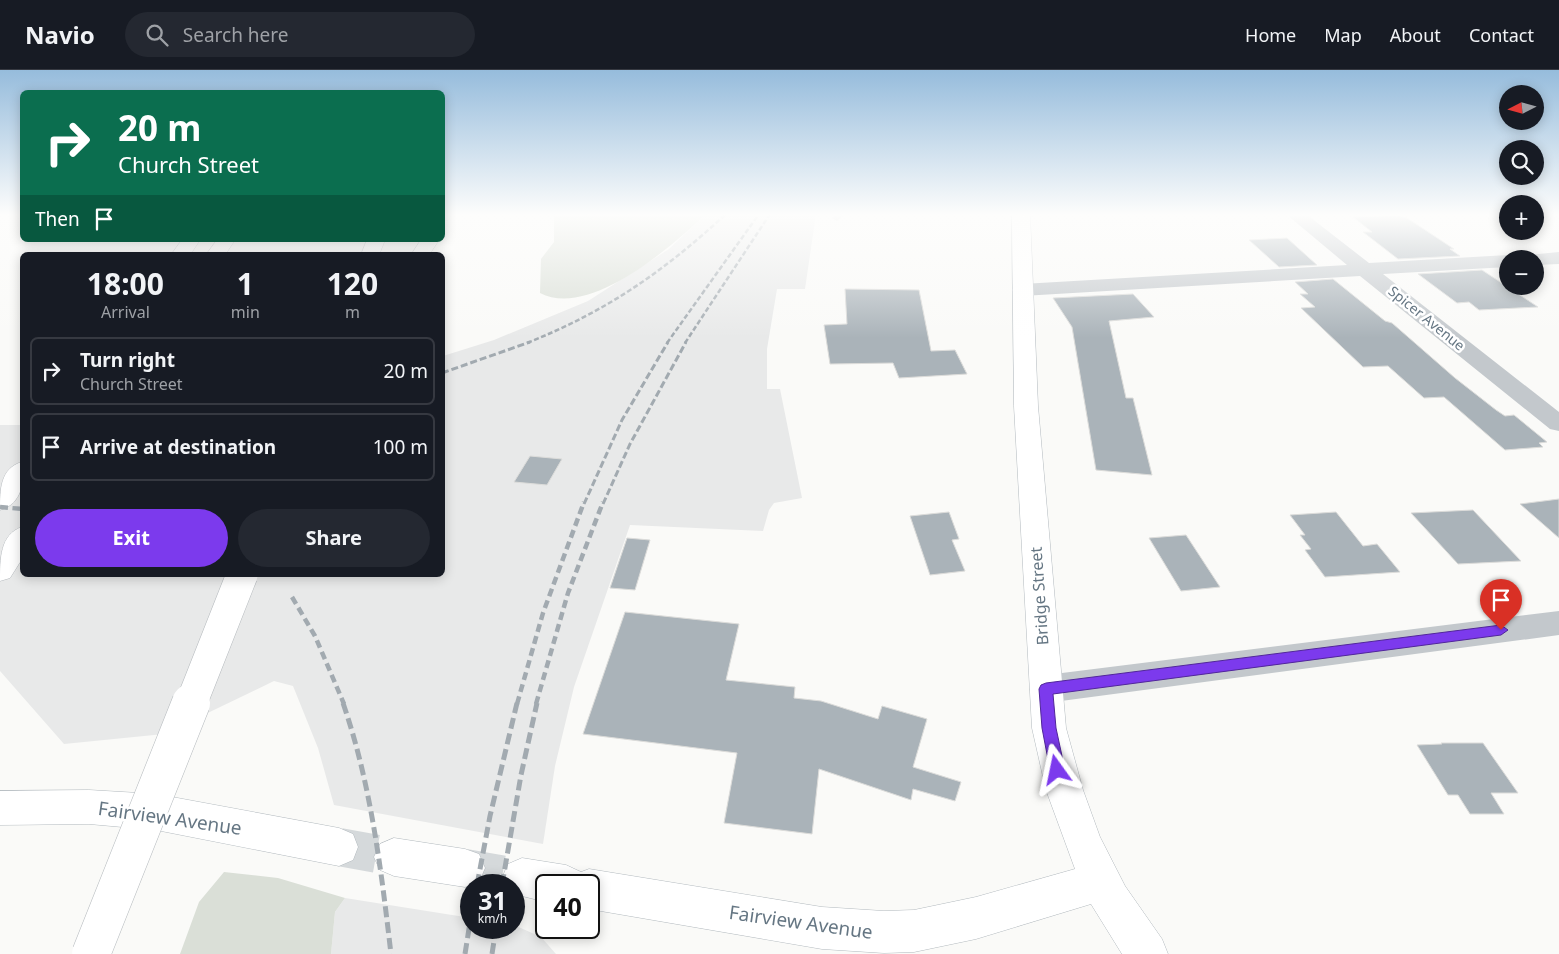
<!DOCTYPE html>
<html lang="en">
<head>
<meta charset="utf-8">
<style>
	body { margin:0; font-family:"Noto Sans",sans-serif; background:#242831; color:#f1f3f6; height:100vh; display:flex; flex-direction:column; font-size:19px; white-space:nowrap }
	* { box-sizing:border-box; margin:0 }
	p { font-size:16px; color:#9ea1a6 }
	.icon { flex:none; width:28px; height:28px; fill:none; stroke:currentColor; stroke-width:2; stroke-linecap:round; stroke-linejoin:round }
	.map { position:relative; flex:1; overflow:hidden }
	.side { position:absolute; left:20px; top:182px; width:425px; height:325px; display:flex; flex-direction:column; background:#171b24; border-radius:8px; box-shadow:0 2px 12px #0003 }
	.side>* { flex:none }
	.hud { position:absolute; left:20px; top:20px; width:425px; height:152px; border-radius:8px; box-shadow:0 2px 12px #0003; background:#0b6e4f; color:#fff; overflow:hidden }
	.needle { width:32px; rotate:264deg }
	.tools { position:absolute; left:1499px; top:15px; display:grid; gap:10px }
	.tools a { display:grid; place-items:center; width:45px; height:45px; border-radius:50%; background:#171b24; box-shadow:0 2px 12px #0003; font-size:25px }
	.speed { position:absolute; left:460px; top:804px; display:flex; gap:10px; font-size:25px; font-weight:700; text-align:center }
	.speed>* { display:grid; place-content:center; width:65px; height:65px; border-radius:50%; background:#171b24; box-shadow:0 2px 12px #0003; line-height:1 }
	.speed small { font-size:12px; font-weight:400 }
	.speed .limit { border:2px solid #111; border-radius:8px; background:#fff; color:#111 }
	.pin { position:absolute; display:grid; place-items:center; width:42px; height:42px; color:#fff; margin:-51px -21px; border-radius:50% 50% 50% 0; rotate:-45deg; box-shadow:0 0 5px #0007 }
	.pin .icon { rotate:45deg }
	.me { position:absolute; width:55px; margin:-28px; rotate:348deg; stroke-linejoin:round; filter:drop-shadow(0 0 4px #0008) }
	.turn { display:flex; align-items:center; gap:18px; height:105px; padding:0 15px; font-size:22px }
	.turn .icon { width:65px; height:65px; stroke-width:2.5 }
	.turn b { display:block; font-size:35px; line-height:42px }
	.then { display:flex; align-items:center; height:48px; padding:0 15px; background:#0003; gap:10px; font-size:19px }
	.eta { display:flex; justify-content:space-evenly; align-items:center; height:85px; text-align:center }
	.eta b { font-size:30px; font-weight:700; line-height:35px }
	.action { display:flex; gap:10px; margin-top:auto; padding:10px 15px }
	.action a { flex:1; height:58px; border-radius:30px; background:#7c3aed; color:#fff; font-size:20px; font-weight:700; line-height:58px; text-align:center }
	.action a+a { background:#242831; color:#f1f3f6 }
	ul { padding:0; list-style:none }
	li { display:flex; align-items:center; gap:15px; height:68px; margin:0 10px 8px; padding:0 5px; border:2px solid #363941; border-radius:8px }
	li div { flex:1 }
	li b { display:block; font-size:19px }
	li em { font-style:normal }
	header { display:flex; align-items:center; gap:30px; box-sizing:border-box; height:70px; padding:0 25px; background:#171b24; border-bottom:1px solid #363941 }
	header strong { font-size:24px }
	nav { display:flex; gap:28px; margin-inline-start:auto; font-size:18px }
	.search { width:350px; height:45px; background:#242831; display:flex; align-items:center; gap:12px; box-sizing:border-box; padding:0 18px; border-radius:28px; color:#9ea1a6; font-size:19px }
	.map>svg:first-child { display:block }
</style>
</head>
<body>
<header>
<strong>Navio</strong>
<div class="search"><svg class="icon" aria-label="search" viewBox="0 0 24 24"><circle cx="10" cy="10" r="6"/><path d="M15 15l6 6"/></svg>Search here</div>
<nav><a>Home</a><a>Map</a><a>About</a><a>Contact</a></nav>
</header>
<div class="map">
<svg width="1559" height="884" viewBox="0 0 1559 884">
	<rect width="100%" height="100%" fill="#fafaf8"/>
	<g fill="#e8e9e9">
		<polygon points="706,144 816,144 805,219 777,219 767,279 767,319 780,319 802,428 774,433 769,440 763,461 630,455 574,617 555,696 543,774 334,735 318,678 293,616 274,611 164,664 64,674 0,601 0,355 22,355 22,505 442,505 443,286 494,270 588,231 669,179"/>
		<polygon points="345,828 471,848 471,858 514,858 514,855 541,867 556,884 331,884 335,842"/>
	</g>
	<g fill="#dadfd7">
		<path d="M 554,144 L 706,144 C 672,176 590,249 540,223 L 541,189 L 554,172 Z"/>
		<polygon points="224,802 278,808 345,828 335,842 331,884 180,884 199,832"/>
	</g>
	<g fill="#aab3b9" stroke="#dcdcda">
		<polygon points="1397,145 1407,148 1454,179 1450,179 1460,186 1398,189 1363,162 1372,162 1353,147"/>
		<polygon points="1287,168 1317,195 1279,197 1249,170"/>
		<polygon points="1482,200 1538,237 1479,240 1469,232 1457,233 1418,204"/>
		<polygon points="1333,209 1385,251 1392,253 1455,308 1496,340 1505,346 1514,345 1547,372 1539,373 1543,377 1505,380 1444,327 1424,328 1388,296 1363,297 1301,238 1315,237 1300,224 1308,224 1295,212"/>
		<polygon points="845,219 919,220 931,281 955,280 967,304 899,308 893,293 830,294 824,255 847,254"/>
		<polygon points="1133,224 1154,247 1109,251 1126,328 1133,328 1152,405 1096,400 1072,257 1053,228"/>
		<polygon points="530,386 562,389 547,415 514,412"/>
		<polygon points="1559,429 1559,468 1520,434"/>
		<polygon points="1473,440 1521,491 1458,494 1411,443"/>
		<polygon points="949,442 959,469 952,470 965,501 930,505 910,446"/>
		<polygon points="1336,442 1363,476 1377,474 1400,502 1325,507 1305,480 1311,479 1300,465 1305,465 1290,445"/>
		<polygon points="1186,465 1220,517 1181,521 1149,468"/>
		<polygon points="627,468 650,470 635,520 610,518"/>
		<polygon points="625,542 739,554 726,610 795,617 794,628 821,631 878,649 882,636 927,649 913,697 961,712 955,731 913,719 911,730 819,699 812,764 724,753 737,683 583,664"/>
		<polygon points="1441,673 1483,673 1518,723 1491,723 1504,744 1470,744 1458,725 1448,725 1417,675 1442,674"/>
	</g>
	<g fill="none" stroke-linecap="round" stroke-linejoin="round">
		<g stroke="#d5d9db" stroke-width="38" stroke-dasharray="38 19" stroke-linecap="butt">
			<polyline points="339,777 394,787"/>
			<polyline points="465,798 522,808"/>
		</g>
		<g stroke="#b3babf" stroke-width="1">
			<g id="secondary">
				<polygon points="1012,144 1030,144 1038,336 1066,658 1083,720 1100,767 1125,816 1162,869 1168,884 1122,884 1091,834 976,869 914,882 884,883 822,879 589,839 589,815 546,815 546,832 514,824 514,815 505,815 502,808 508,794 522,788 566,795 581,802 589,799 822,837 884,841 914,840 976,827 1075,799 1046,720 1032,658 1014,336"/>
				<polygon points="89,720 156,724 339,758 353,764 358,777 353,790 339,796 156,760 89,754 0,755 0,721"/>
				<polygon points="394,768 465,779 479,784 485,798 479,812 465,817 394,806 380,800 374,787 380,774"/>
			</g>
		</g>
		<g stroke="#b4b9bd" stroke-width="1">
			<g id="highway">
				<polygon points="442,144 452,144 448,150 442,151"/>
				<polygon points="182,170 200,170 190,185 171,185"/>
				<polygon points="217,170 235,170 225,185 206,185"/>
				<polygon points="367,170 385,170 379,185 361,185"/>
				<polygon points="421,170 439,170 429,185 411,185"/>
				<path d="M 22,392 C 25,411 22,434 0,440 C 0,420 0,398 22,392 Z"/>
				<path d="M 22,457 L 22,489 L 10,508 L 0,511 C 0,489 0,464 22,457 Z"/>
			</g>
		</g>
		<polygon fill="#c3c8cc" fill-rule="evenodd" points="835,144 845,144 837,151 832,148"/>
		<g fill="#c3c8cc" fill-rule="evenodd">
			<polygon points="1286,144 1306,144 1369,193 1508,185 1515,187 1516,189 1508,189 1508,197 1383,204 1559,342 1559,361 1550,359 1360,206 1022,226 1015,224 1012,220 1015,216 1022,214 1347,195"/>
			<polygon points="1559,182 1559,194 1535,195 1535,189 1526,189 1528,185"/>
			<polygon points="1559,541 1559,565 1046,633 1034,629 1029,619 1034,609 1046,605"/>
		</g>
		<use href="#secondary" fill="#fff" fill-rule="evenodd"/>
		<use href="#highway" fill="#fff" fill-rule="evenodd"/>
		<g stroke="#a2aab0" stroke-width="2.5" stroke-dasharray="5 2.5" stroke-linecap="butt">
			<path d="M 527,273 C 607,241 663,202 726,144"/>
			<polyline points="667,273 759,144"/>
			<polyline points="685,273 770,144"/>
		</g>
		<g stroke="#a2aab0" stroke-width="3" stroke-dasharray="7 3" stroke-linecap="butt">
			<polyline points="442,303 530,272"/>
			<polyline points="584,434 622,350 668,272"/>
			<polyline points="603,434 630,374 686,272"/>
		</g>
		<g stroke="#a2aab0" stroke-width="4.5" stroke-dasharray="8 4.5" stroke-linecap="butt">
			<polyline points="0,437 22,439"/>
			<polyline points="292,527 315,566 344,634"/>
			<polyline points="517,634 543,543 584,432"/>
			<polyline points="536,634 568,523 603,432"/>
		</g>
		<g stroke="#a2aab0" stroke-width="5" stroke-dasharray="11 5" stroke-linecap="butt">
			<path d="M 343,633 C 371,714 381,799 391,884"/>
			<polyline points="477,815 490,746 517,633"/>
			<polyline points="502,815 521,705 537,633"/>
			<polyline points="465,884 471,846"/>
			<polyline points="492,884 496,858"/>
		</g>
		<g stroke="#b4b9bd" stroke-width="32" stroke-linecap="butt">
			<polyline id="highway-bridge-far1" points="191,634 242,505"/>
		</g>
		<g stroke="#b4b9bd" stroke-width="39" stroke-linecap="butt">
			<polyline id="highway-bridge" points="91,884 191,633"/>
		</g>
		<use href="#highway-bridge-far1" stroke="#fff" stroke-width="31"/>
		<use href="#highway-bridge" stroke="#fff" stroke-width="38"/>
	</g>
	<linearGradient id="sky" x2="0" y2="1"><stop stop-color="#96bcdc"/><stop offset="0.54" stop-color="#fdfdfc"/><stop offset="1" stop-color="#fdfdfc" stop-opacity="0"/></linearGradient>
	<rect width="1559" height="268" fill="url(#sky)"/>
	<polygon fill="#7c3aed" stroke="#51269a" points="1501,555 1508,560 1501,565 1053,624 1056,658 1065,700 1063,704 1057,706 1052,704 1050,700 1042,658 1039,619 1041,615 1046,613"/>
	<g text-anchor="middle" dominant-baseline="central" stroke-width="5" stroke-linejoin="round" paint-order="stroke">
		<g font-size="14" fill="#657683" stroke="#fff">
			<text transform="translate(1427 248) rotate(39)">Spicer Avenue</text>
		</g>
		<g font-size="16" fill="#657683" stroke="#fff">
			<text transform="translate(1039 526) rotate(-94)">Bridge Street</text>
		</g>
		<g font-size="19" fill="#657683" stroke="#fff">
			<text transform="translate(170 748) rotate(8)">Fairview Avenue</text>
			<text transform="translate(801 852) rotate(8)">Fairview Avenue</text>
		</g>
	</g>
</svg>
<div class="tools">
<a><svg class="needle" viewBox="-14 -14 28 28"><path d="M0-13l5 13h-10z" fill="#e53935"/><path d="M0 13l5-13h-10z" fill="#9ea1a6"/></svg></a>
<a><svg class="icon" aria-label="search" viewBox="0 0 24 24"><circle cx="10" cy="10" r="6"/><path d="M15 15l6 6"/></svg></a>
<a>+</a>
<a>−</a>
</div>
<div class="speed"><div>31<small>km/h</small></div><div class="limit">40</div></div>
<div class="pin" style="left:1501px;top:560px;background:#d93025"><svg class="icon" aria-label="arrive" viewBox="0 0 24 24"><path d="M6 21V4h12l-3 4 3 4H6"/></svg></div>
<svg class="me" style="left:1057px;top:700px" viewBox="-20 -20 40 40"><path d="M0-17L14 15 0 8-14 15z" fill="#7c3aed" stroke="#fff" stroke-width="4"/></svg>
<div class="hud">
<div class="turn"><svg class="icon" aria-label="right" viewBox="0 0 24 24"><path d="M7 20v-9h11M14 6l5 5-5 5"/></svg><div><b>20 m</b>Church Street</div></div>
<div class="then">Then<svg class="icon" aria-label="arrive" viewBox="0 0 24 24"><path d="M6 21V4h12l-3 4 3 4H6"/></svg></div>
</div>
<section class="side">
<div class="eta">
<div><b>18:00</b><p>Arrival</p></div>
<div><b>1</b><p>min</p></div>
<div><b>120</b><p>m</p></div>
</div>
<ul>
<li><svg class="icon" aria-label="right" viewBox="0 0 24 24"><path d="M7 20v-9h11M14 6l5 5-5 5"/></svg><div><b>Turn right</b><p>Church Street</p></div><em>20 m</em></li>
<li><svg class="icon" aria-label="arrive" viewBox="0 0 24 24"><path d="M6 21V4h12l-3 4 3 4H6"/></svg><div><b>Arrive at destination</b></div><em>100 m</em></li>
</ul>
<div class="action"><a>Exit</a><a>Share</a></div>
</section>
</div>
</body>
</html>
